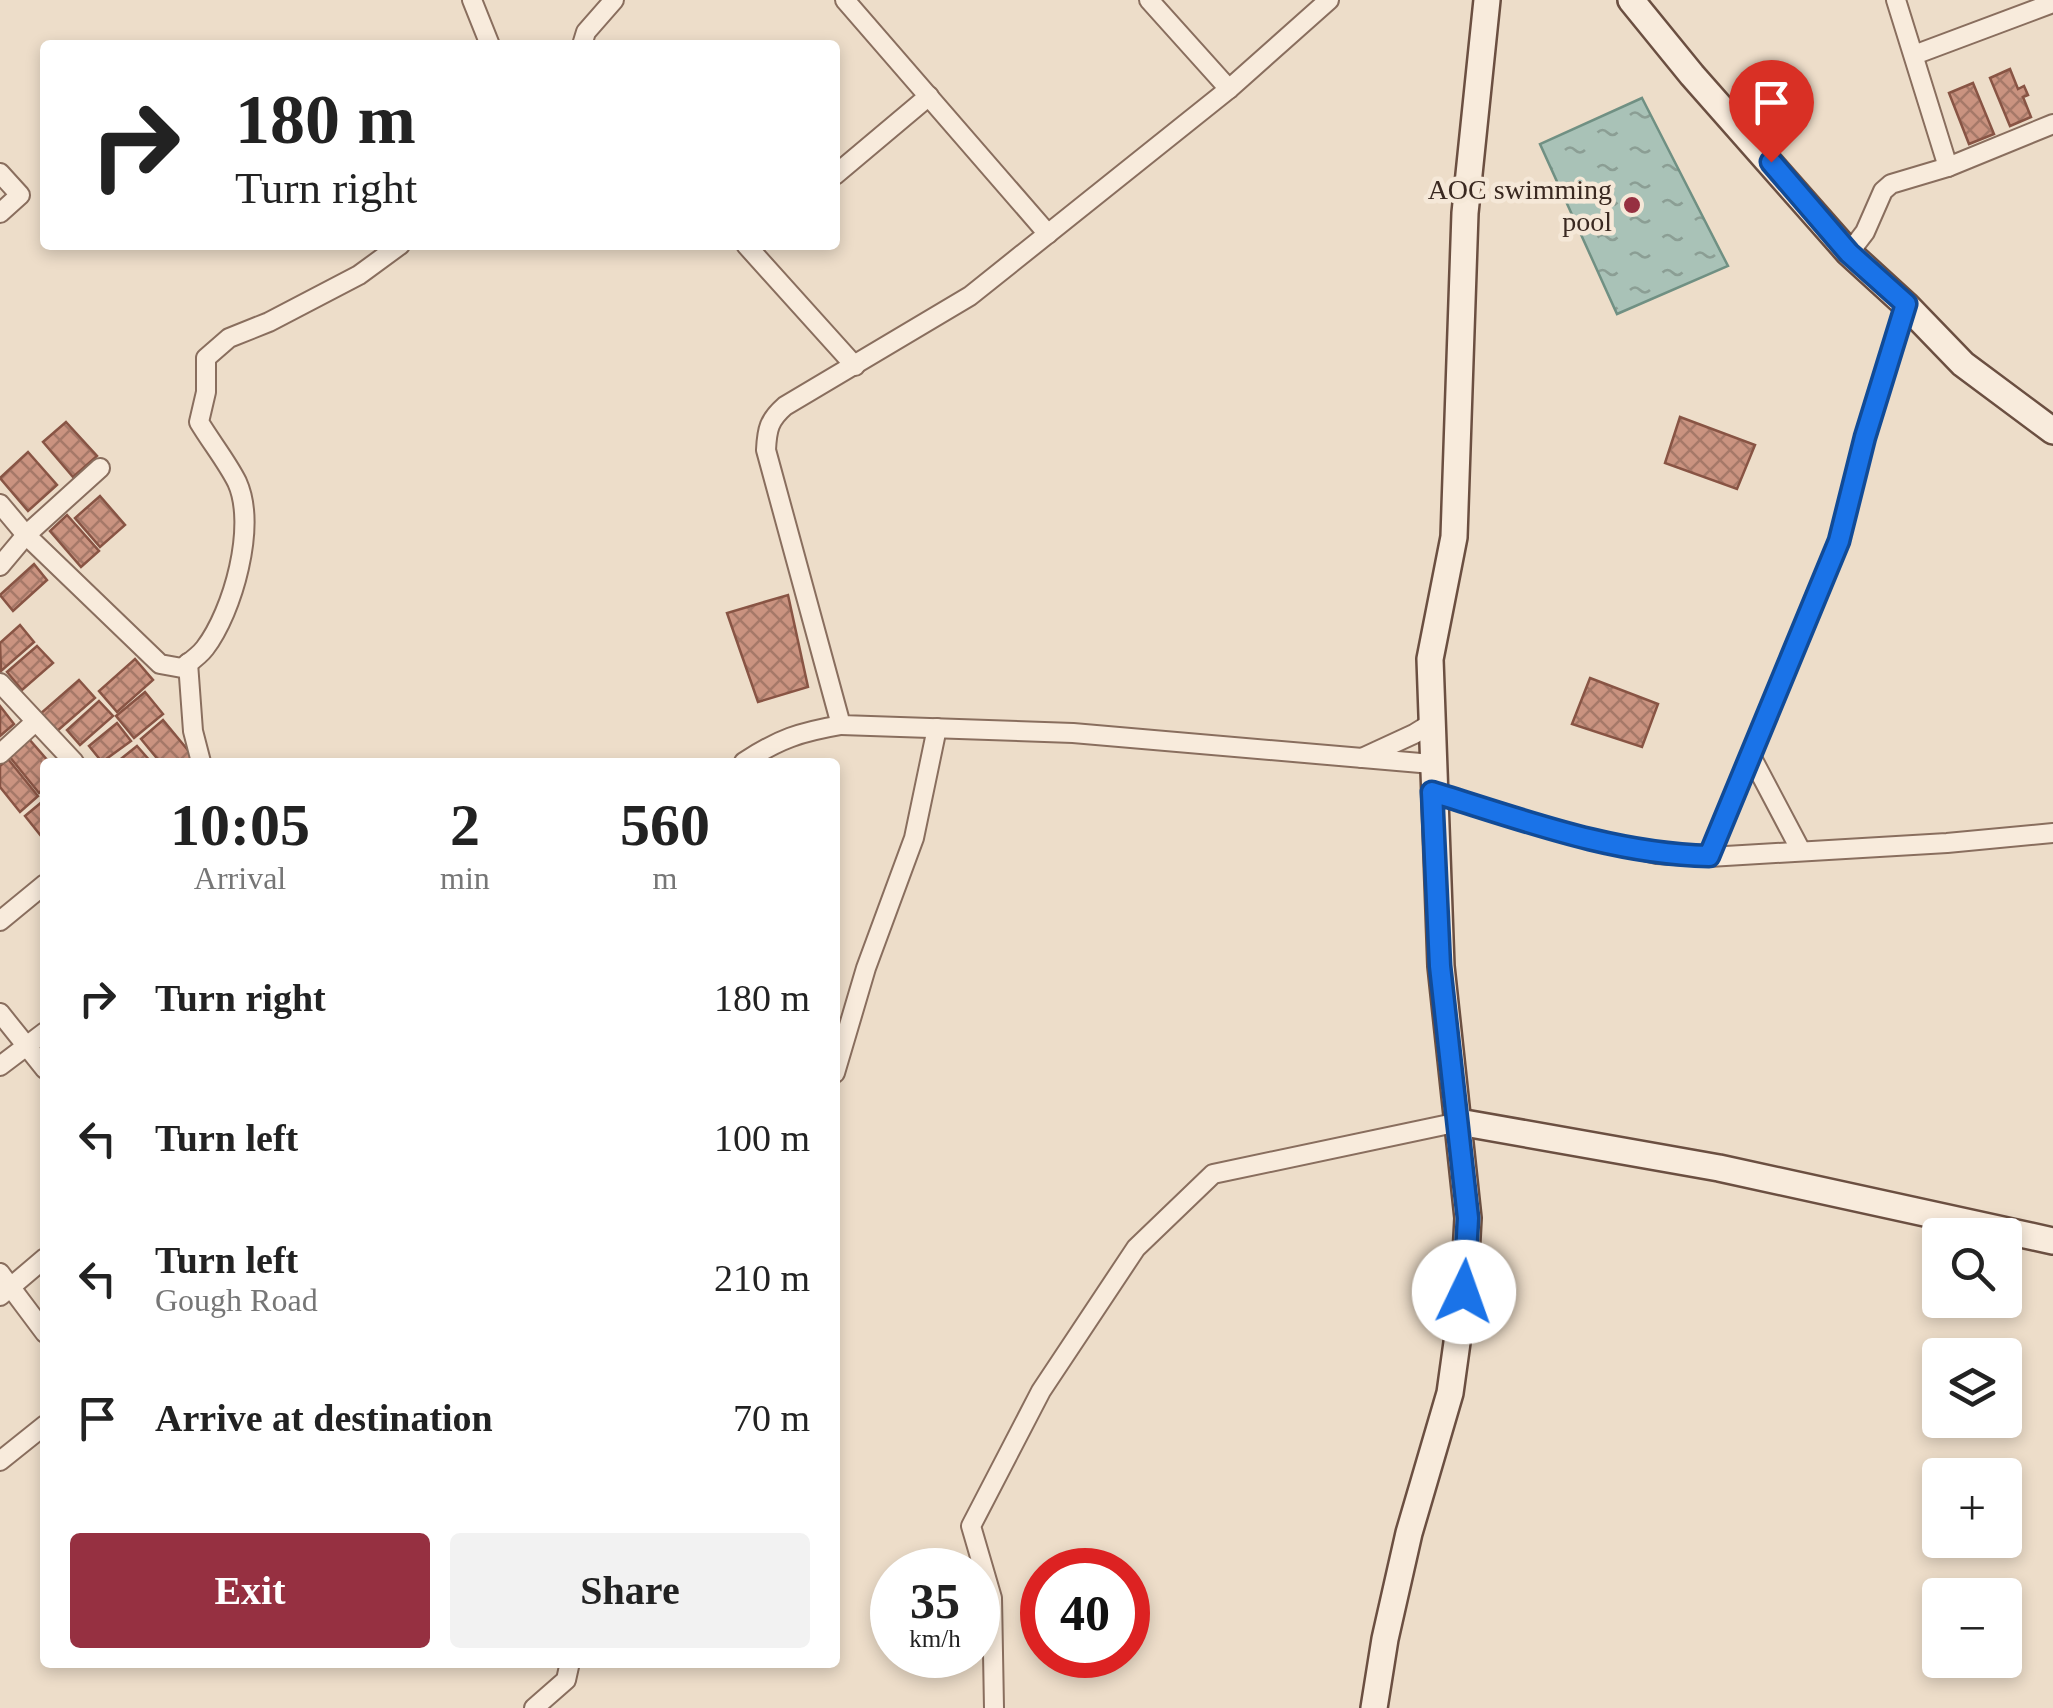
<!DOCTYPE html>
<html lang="en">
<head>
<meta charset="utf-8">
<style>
	body { margin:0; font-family:Georgia,serif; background:#f2f2f2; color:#222; height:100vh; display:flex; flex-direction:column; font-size:38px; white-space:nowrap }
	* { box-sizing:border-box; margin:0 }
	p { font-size:32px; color:#767676 }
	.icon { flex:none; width:55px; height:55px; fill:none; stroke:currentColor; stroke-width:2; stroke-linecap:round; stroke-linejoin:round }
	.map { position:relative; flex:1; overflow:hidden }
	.side { position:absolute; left:40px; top:758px; width:800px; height:910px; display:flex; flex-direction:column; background:#fff; border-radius:10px; box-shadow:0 5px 15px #0003 }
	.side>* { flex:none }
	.top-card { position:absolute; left:40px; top:40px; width:800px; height:210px; border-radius:10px; box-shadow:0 5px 15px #0003; background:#fff; color:#222; overflow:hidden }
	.fabs { position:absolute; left:1922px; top:1218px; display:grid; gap:20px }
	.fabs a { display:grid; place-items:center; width:100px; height:100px; border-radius:10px; background:#fff; box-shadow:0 5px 15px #0003; font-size:50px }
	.speed { position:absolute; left:870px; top:1548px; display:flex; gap:20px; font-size:50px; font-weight:700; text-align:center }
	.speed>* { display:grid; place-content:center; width:130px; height:130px; border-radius:50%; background:#fff; box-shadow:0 5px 15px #0003; line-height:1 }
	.speed small { font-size:25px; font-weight:400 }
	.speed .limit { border:15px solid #d22; background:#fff; color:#111 }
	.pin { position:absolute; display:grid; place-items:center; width:85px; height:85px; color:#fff; margin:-102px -42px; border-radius:50% 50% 50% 0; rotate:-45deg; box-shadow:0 0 10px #0007 }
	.pin .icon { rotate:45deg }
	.me { position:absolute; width:110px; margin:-55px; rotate:3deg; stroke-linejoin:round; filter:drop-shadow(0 0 8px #0008) }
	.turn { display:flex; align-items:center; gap:35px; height:210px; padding:0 30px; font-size:45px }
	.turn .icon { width:130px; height:130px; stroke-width:2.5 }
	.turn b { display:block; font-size:70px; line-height:85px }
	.eta { display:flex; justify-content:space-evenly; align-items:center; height:170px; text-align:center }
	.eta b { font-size:60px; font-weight:800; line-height:70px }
	.primary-button { display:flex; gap:20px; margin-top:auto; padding:20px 30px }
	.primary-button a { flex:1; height:115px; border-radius:10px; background:#963041; color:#fff; font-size:40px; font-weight:800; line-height:115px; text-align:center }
	.primary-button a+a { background:#f2f2f2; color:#222 }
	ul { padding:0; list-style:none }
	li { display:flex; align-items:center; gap:30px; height:140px; padding:0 30px }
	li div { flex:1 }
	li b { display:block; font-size:38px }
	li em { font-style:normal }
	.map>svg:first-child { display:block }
</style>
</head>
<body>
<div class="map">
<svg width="2053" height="1708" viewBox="0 0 2053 1708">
	<defs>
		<pattern id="water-ripples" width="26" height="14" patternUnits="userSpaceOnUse" patternTransform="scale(2.5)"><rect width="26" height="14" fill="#a9c2b7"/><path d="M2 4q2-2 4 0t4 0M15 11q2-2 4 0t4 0" fill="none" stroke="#8b9e94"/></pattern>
		<pattern id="building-cross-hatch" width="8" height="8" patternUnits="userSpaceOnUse" patternTransform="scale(2.5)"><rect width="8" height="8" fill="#ca9380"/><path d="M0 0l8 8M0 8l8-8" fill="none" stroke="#a57868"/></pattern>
	</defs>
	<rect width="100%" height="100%" fill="#edddc9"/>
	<polygon fill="url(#water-ripples)" stroke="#709083" stroke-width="2.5" points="1642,98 1728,266 1617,314 1540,144"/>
	<g fill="url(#building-cross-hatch)" stroke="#885444" stroke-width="2.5">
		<polygon points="2010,69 2018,89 2024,86 2028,95 2023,97 2031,117 2010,126 1990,78"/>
		<polygon points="1973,83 1994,134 1969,144 1949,93"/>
		<polygon points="1680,417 1755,445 1737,489 1665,463"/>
		<polygon points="66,422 97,456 73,477 43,442"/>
		<polygon points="28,452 57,485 28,511 0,478"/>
		<polygon points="100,496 125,525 100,547 75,518"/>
		<polygon points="67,515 99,551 81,567 50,531"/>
		<polygon points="34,564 47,580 13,611 0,595"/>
		<polygon points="788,595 808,687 758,702 727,613"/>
		<polygon points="20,625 34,642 1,671 0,643"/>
		<polygon points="37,646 53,663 22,690 7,672"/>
		<polygon points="135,659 153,680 117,712 99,691"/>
		<polygon points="1590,678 1658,704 1642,747 1572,724"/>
		<polygon points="79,680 95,698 56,732 40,714"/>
		<polygon points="145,692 163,714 134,738 116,716"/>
		<polygon points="99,701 113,716 80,745 67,730"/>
		<polygon points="0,706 14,724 0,736"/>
		<polygon points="163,720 196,760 193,762 160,762 141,739"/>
		<polygon points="117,723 131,741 102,762 89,746"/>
		<polygon points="29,739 49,762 45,762 45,787 39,793 9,756"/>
		<polygon points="137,746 151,762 117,762"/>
		<polygon points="8,759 38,796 20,812 0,787 0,766"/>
		<polygon points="43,801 45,803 45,841 25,816"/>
	</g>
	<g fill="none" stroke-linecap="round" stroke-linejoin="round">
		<g stroke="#896e5e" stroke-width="22">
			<g id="street">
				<polyline points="472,0 490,45"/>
				<polyline points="845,0 1048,234"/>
				<polyline points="1149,0 1229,89"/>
				<path d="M 1329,0 L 1229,89 L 970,296 L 785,406 C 769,420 767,429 766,450 L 841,725 L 1073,733 L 1432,764"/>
				<polyline points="1896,0 1948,167"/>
				<polyline points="582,45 586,32 614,0"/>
				<polyline points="1914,55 2053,3"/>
				<polyline points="0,173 20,195 0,213"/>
				<polyline points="835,175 929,96"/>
				<polyline points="746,245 855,366"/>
				<polyline points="1849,253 1865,232 1883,191 1891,184 1948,167 2053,124"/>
				<path d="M 0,504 L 26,535 L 160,664 L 182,668 C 190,662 199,656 205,648 C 233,611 257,526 237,482 C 227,462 211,442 199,422 L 206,392 L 206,358 L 229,338 L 269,322 L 359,275 L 400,245"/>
				<polyline points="0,566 26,535 100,468"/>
				<polyline points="188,663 193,731 201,762"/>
				<polyline points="0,683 74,762"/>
				<polyline points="0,754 35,722"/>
				<polyline points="1362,758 1414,734 1435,721"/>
				<polyline points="1752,758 1800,849"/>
				<path d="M 744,762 C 779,739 800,732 841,725"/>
				<polyline points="1433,792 1562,832 1657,854 1709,857 1947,843 2053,833"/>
				<polyline points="1709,857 1839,541 1865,437 1906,305"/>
				<polyline points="0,921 45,884"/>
				<polyline points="0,1013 45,1069"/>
				<polyline points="0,1066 45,1032"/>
				<polyline points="835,1073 866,968 914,838 937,728"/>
				<polyline points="0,1273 45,1333"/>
				<polyline points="0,1296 45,1258"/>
				<polyline points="0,1461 45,1425"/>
				<polyline points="534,1708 566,1680 570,1662"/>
				<polyline points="994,1708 992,1598 971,1526 1041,1391 1136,1248 1213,1174 1459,1122"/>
			</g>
		</g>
		<g stroke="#6b4f41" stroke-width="30">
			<g id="secondary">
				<polyline points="1631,0 1692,75 1849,253 1906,305 1963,364 2053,431"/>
				<polyline points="1459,1122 1719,1168 2053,1241"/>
				<polyline points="1374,1708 1385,1639 1409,1533 1450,1393 1464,1292 1468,1218 1441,966 1430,659 1454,537 1465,213 1487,0"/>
			</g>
		</g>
		<use href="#street" stroke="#f8ebdc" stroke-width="18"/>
		<use href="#secondary" stroke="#f8ebdc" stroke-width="25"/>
	</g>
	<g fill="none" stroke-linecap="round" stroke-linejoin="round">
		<g stroke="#114b97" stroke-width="25">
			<path id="route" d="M 1464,1292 L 1468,1218 L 1440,966 L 1432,792 C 1523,820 1613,854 1709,856 L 1839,541 L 1865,437 L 1906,304 L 1849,253 L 1771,162"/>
		</g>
		<use href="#route" stroke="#1a73e8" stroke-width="18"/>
	</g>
	<circle fill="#963041" stroke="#f5e8d8" stroke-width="4" cx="1632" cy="205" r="10"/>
	<g text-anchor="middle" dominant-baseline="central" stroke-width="9" stroke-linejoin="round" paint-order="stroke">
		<g font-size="28" fill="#3a2921" stroke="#f5e8d8" text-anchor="end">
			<text x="1612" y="189">AOC swimming<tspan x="1612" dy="32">pool</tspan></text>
		</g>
	</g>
</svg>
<div class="fabs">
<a><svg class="icon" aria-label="search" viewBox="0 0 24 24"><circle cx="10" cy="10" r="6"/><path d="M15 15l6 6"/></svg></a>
<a><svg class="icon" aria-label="layers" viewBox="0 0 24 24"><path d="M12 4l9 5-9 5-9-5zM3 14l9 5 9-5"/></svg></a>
<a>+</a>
<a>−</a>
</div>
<div class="speed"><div>35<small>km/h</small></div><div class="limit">40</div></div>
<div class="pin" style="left:1771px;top:162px;background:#d93025"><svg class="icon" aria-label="arrive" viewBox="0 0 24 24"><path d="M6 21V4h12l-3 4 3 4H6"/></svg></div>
<svg class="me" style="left:1464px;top:1292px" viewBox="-20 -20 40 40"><circle r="19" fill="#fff"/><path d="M0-13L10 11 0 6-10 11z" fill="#1a73e8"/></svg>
<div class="top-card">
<div class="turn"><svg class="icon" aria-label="right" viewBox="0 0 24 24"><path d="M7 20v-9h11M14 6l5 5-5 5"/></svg><div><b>180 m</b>Turn right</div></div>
</div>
<section class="side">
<div class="eta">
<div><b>10:05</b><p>Arrival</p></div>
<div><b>2</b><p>min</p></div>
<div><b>560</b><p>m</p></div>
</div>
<ul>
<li><svg class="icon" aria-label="right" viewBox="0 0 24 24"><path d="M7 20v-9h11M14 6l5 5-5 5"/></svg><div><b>Turn right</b></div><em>180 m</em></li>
<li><svg class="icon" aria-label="left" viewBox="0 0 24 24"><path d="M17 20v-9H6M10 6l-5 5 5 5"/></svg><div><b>Turn left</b></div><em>100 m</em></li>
<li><svg class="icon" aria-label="left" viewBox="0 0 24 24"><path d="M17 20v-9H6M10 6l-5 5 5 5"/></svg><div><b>Turn left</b><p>Gough Road</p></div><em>210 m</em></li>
<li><svg class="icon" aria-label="arrive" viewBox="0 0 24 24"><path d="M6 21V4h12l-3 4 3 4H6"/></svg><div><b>Arrive at destination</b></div><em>70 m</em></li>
</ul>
<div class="primary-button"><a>Exit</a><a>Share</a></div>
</section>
</div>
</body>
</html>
